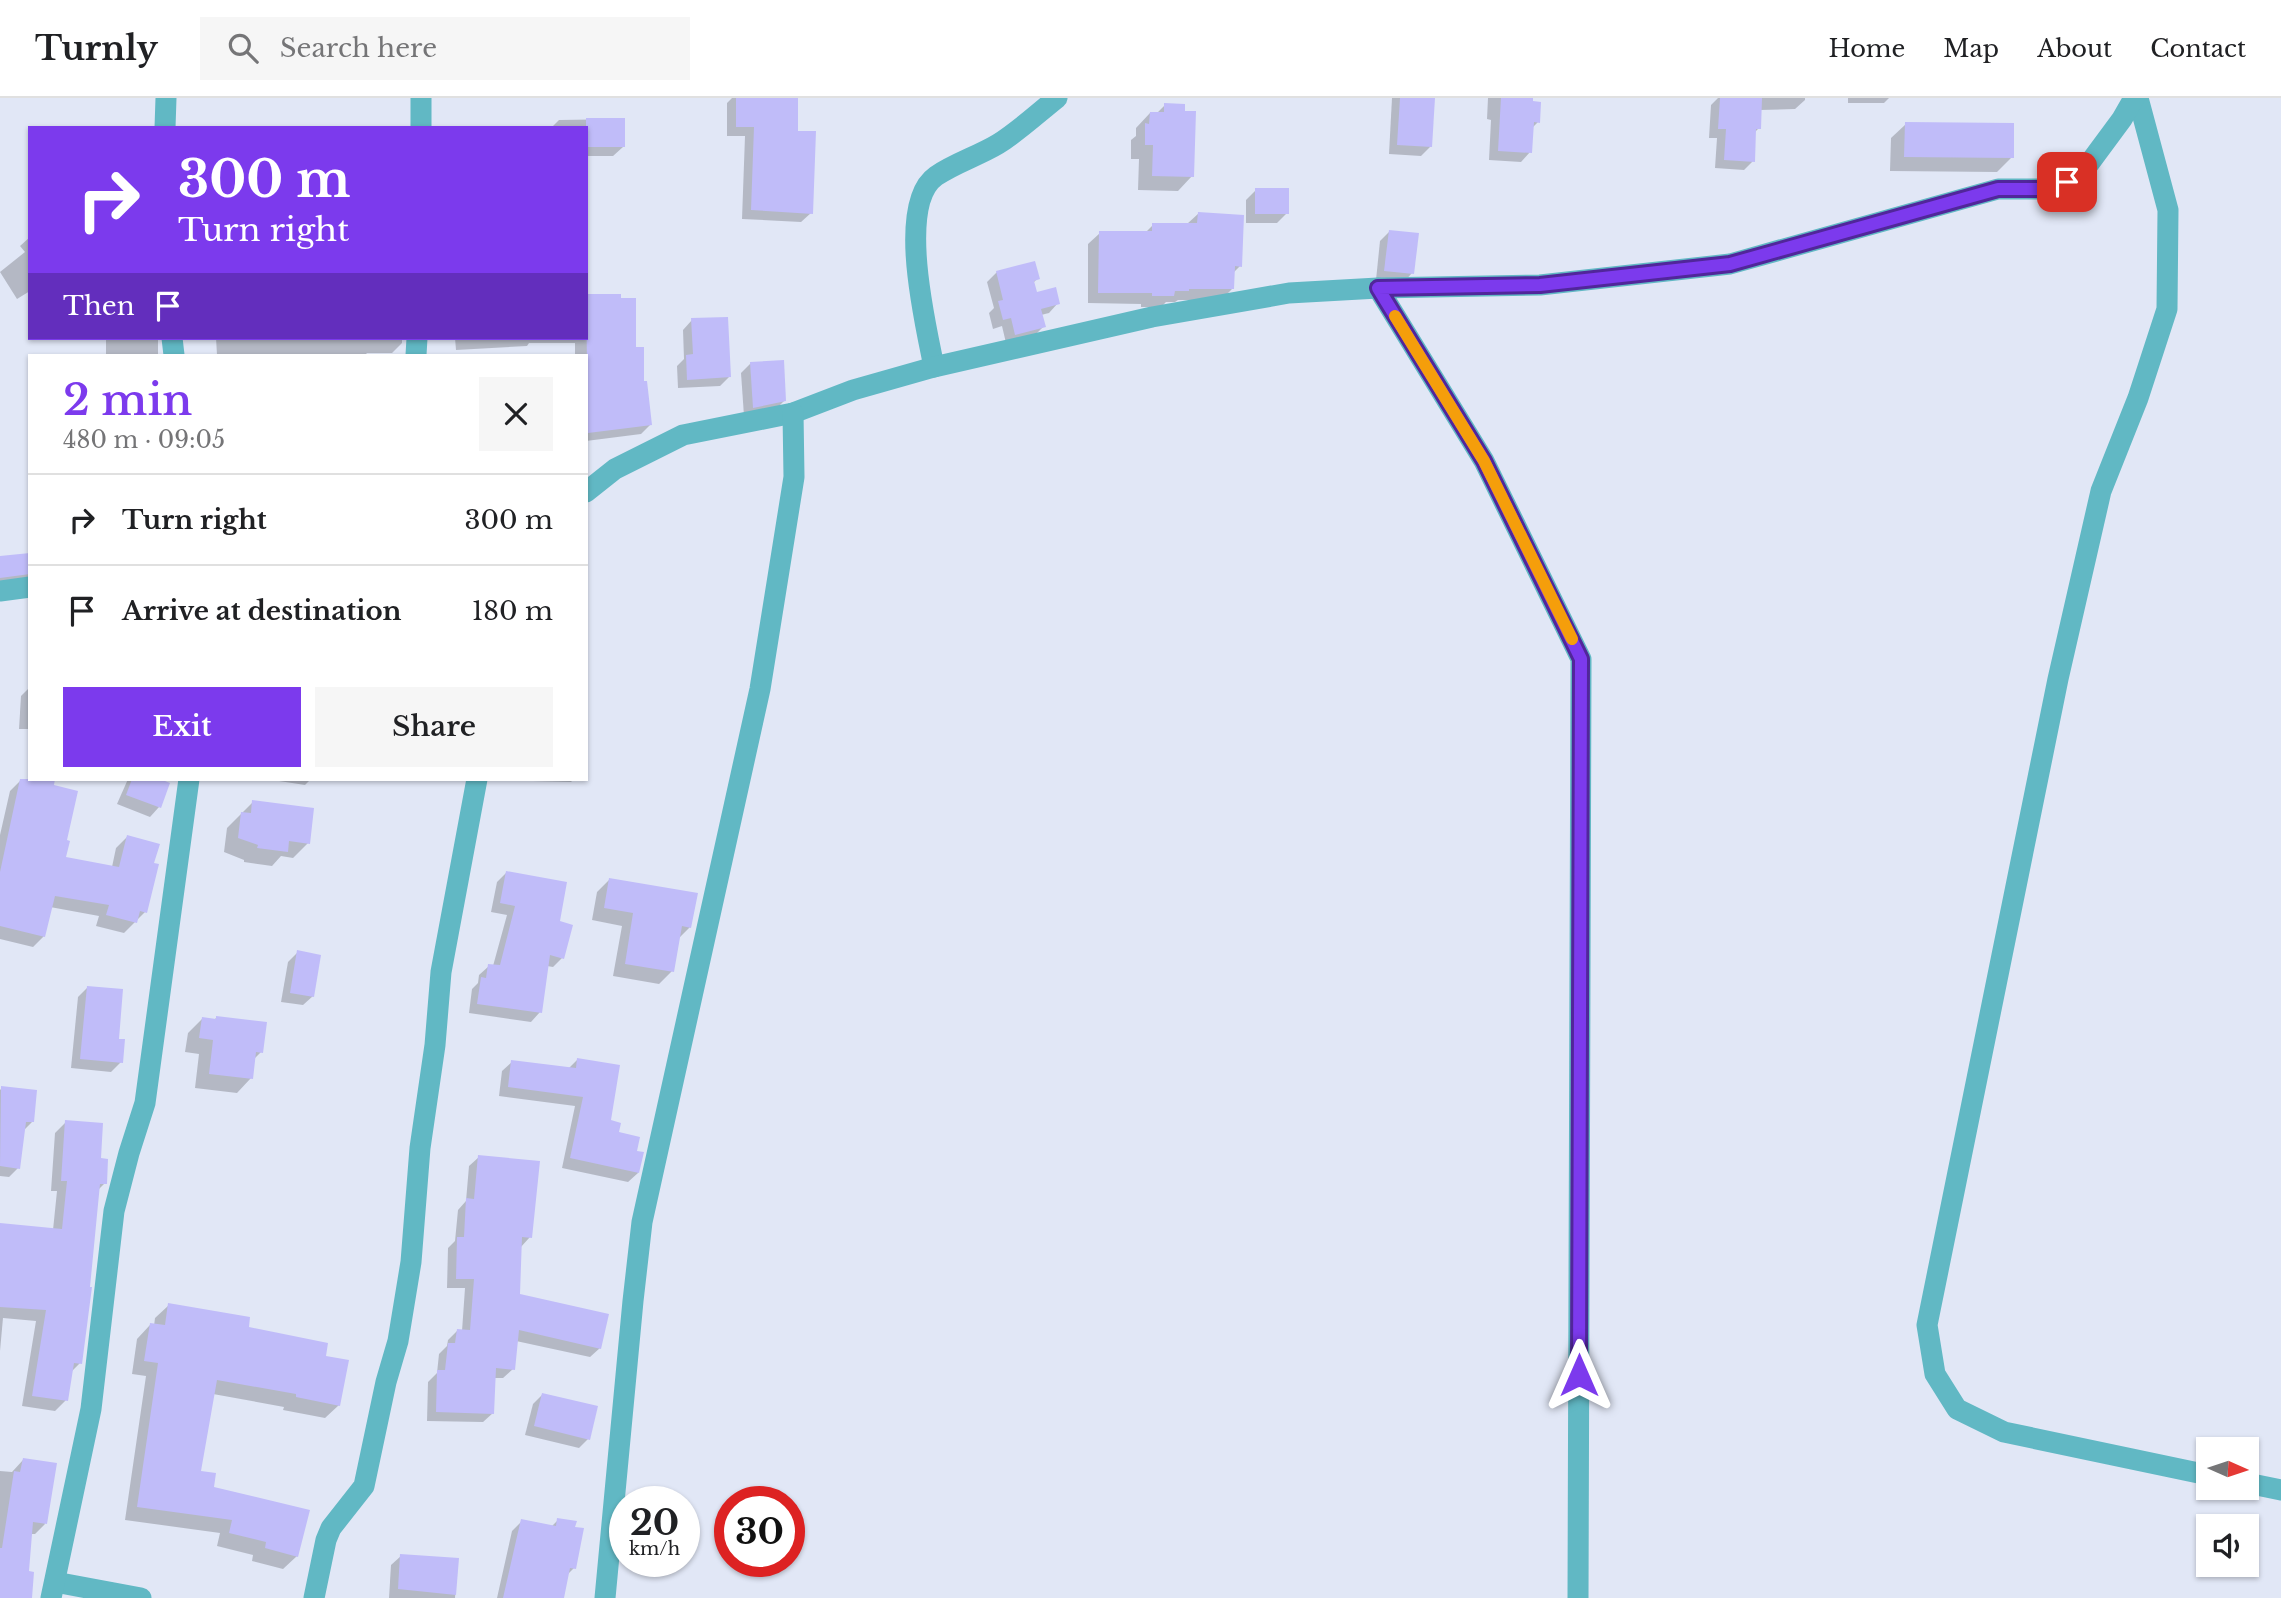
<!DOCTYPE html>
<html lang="en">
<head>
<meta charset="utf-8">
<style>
	body { margin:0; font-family:"Libre Baskerville",serif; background:#f6f6f6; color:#202124; height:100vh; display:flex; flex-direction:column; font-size:26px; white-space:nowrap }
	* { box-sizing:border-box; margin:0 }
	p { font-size:23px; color:#757577 }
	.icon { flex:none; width:38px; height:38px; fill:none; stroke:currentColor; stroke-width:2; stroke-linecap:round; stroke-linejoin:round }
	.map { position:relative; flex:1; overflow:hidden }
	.sheet { position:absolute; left:28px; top:256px; width:560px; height:427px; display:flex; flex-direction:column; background:#fff; border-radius:0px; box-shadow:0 2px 5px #0004 }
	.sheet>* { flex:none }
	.hud { position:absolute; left:28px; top:28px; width:560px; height:214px; border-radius:0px; box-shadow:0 2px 5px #0004; background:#7c3aed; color:#fff; overflow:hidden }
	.needle { width:46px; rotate:93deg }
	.buttons { position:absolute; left:2196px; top:1339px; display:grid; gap:14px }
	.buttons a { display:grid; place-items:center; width:63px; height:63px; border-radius:0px; background:#fff; box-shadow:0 2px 5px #0004; font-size:35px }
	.speed { position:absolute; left:609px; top:1388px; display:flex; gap:14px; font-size:35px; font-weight:700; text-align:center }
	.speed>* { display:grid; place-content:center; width:91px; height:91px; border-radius:50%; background:#fff; box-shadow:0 2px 5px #0004; line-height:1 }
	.speed small { font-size:18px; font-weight:400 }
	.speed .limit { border:10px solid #d22; background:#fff; color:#111 }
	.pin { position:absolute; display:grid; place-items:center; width:60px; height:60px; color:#fff; margin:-30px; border-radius:14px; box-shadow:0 4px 10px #0006 }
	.me { position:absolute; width:77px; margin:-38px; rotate:0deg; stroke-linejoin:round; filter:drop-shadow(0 0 5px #0008) }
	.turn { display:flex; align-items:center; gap:24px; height:147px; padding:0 35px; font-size:32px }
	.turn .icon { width:91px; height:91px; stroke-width:2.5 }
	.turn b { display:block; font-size:49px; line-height:60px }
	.then { display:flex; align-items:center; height:66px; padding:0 35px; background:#0003; gap:14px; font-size:26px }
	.round { display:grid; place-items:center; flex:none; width:74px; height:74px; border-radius:0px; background:#f6f6f6 }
	.overview { display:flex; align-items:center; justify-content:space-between; height:119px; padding:0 35px }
	h1 { font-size:42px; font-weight:600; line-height:52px; color:#7c3aed }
	.action { display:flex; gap:14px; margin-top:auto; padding:14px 35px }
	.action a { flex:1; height:80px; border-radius:0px; background:#7c3aed; color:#fff; font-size:28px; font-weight:600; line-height:80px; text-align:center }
	.action a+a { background:#f6f6f6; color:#202124 }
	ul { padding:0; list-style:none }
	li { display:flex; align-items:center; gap:21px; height:91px; padding:0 35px; border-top:2px solid #e0e0e0 }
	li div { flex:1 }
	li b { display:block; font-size:26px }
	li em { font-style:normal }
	header { display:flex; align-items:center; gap:42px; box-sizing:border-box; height:98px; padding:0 35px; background:#fff; border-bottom:2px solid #e0e0e0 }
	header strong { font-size:33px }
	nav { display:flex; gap:38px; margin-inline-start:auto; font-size:24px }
	.search { width:490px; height:63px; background:#f6f6f6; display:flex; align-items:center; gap:18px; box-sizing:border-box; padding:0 24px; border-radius:0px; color:#757577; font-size:26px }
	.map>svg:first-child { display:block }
</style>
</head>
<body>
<header>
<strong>Turnly</strong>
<div class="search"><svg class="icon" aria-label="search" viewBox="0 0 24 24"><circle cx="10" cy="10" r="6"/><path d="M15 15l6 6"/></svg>Search here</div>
<nav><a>Home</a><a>Map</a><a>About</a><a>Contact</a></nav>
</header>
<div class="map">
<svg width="2281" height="1500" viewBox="0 0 2281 1500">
	<rect width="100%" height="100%" fill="#e1e7f6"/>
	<g fill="#0003">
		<polygon points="732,0 796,0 796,35 811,115 801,124 742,121 745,38 727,38 727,5"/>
		<polygon points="1392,0 1433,0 1431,48 1421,58 1389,56"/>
		<polygon points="1488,0 1532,0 1538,24 1532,30 1530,54 1521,64 1489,62 1491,22 1487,21"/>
		<polygon points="1718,0 1805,0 1805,2 1795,11 1760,12 1759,30 1755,34 1753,63 1744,72 1715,70 1717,40 1709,40 1711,7"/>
		<polygon points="1848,0 1889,0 1884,5 1848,5"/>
		<polygon points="1165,7 1192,78 1178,93 1138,92 1139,61 1131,61 1131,42 1136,38 1136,30 1150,15 1156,16"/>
		<polygon points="623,21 623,49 613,58 586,58 586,30 551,30 559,22"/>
		<polygon points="1906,26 2012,59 1997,74 1890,73 1891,40"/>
		<polygon points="1256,92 1287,115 1277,125 1246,125 1246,102"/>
		<polygon points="1199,115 1240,168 1233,175 1232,191 1221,202 1178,202 1175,204 1166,204 1161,209 1141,209 1141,206 1088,205 1088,146 1100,135 1145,135 1153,127 1187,126"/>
		<polygon points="1389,134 1412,175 1403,185 1376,182 1380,143"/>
		<polygon points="30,139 30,193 17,201 0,174 25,154 20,148"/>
		<polygon points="997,174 1038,180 1033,185 1036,196 1058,205 1049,215 1041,217 1044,228 1034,238 1006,245 1002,228 993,231 989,215 994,210 987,184"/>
		<polygon points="586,198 642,285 650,327 641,336 586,343 586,257 575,257 575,245 529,245 527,248 456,252 455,240 586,240"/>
		<polygon points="692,222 729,279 720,288 678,290 677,268 684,261 683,232"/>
		<rect x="106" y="240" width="52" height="17"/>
		<polygon points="216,240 402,240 402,245 392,255 367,255 365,257 217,257"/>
		<polygon points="751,265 785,302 775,312 744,318 741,275"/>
		<polygon points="30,456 30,485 0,487 0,460"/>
		<polygon points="30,589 30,631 19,631 21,598"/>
		<polygon points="128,681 155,681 168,686 159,709 150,719 117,706"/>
		<polygon points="266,681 311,681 305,687"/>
		<polygon points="532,681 574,681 571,684 532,683"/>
		<polygon points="21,682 64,744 64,761 112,769 116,750 127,739 152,766 145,814 124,835 96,828 99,818 50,809 44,838 33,849 0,841 0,737 10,693"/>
		<polygon points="253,704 308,745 293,760 281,758 272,768 244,764 244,762 224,754 227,730"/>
		<polygon points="507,774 558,825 562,860 553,869 547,868 540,914 531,924 469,915 472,891 478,885 479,877 489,868 493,868 507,817 491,814 497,784"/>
		<polygon points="610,781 690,829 678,841 672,873 659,886 613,878 622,828 592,822 597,794"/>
		<polygon points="298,854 313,898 303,907 281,904 288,864"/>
		<polygon points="88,889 117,942 121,964 111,974 71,970 78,899"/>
		<polygon points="217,919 261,954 253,962 251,980 237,995 195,990 199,956 185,954 188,935 202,921 214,922"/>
		<polygon points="578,961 609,1024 635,1054 638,1075 628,1084 562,1070 575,1008 499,998 502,973 512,964 568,971"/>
		<polygon points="2,990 32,1024 23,1033 18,1070 9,1079 0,1078 0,992"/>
		<polygon points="66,1024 99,1062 105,1085 97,1093 80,1265 71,1274 66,1302 55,1313 22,1308 36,1223 3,1220 0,1253 0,1127 53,1132 57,1093 51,1093 55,1035"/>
		<polygon points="479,1059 530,1139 520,1150 518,1198 600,1250 590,1259 516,1243 513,1271 503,1280 494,1280 493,1315 483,1324 427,1323 428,1284 437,1275 439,1256 447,1248 448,1242 457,1233 462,1233 465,1190 447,1190 448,1150 455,1143 458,1112 466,1103 469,1068"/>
		<polygon points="169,1207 247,1231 324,1259 339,1307 325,1320 283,1312 284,1309 213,1296 199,1374 212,1391 297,1458 283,1471 252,1463 253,1457 217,1448 220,1435 125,1422 146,1278 132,1276 137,1241 150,1227 154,1228 155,1220"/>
		<polygon points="542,1297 588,1341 579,1350 525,1337 533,1306"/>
		<polygon points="23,1362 45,1426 35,1436 30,1436 27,1475 30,1500 0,1500 0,1373 12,1374"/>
		<polygon points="558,1422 574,1470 566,1478 562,1500 497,1500 512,1433 522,1423 551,1429"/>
		<polygon points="401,1458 457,1462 455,1500 389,1500 391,1467"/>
	</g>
	<g fill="#c0bcf9">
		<polygon points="736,0 798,0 798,33 816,33 813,116 751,112 754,29 736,29"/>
		<polygon points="1400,0 1435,0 1432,49 1397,47"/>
		<polygon points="1501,0 1533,0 1533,3 1541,4 1540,25 1534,24 1532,55 1498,53"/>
		<polygon points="1720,0 1762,0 1761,31 1756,31 1755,64 1724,62 1726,31 1718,31"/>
		<polygon points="1164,5 1185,6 1185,13 1196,13 1194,79 1152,78 1153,47 1145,47 1145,25 1149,26 1150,14 1164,14"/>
		<rect x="586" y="20" width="39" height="29"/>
		<polygon points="1905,24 2014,25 2014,60 1904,59"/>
		<rect x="1255" y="90" width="34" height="26"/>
		<polygon points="1198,114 1244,117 1242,169 1235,168 1234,191 1189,191 1189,193 1175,193 1174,198 1152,198 1152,195 1098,195 1099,133 1152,133 1152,125 1197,125"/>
		<polygon points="1389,132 1419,135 1414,176 1384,173"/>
		<polygon points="1035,163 1040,181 1034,183 1037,194 1056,189 1060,206 1041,211 1046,229 1015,237 1011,220 1003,222 998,203 1003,202 996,173"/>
		<polygon points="586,196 621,196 621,200 636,200 636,249 644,249 644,283 647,283 652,327 588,335"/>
		<polygon points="728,219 731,279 687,282 686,257 693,256 691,220"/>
		<polygon points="784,262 786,303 753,310 750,264"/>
		<polygon points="30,455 30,476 0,480 0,458"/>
		<polygon points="20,681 55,681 54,687 78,693 67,742 70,743 66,759 119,769 127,737 160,746 154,765 159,766 147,815 140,813 137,825 106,817 109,807 55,798 45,839 0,828 0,774"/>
		<polygon points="132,681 160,681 170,685 161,710 126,697"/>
		<polygon points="252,702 314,710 310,746 289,743 288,754 257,750 258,747 238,740 241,714 251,715"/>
		<polygon points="506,773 567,784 560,823 573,827 564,861 550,857 542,915 477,906 481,879 486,880 488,866 500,867 515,808 500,805"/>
		<polygon points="609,780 698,795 691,830 682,828 674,874 625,866 633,815 604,810"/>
		<polygon points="297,852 321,857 314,899 290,895"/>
		<polygon points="87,888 123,891 119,941 125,941 123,965 80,961"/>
		<polygon points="216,918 267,924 263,955 256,954 253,981 209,976 213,942 199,940 202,919 216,921"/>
		<polygon points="577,960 620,967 611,1022 621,1025 619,1034 640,1039 637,1053 644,1054 639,1075 570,1060 583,999 508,989 511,962 576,970"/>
		<polygon points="1,988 37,992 34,1024 26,1024 20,1071 0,1068"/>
		<polygon points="65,1022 103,1025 101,1060 108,1061 107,1086 100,1086 90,1189 92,1189 82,1266 74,1265 68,1303 32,1298 46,1212 0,1209 0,1125 62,1131 67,1083 61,1083"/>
		<polygon points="478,1057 540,1063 532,1140 522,1139 520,1196 609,1216 601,1251 519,1232 515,1272 496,1270 494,1316 436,1314 437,1272 445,1272 448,1245 455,1245 457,1231 470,1232 474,1181 456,1181 457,1139 464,1139 466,1100 474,1101"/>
		<polygon points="168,1205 250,1219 249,1229 328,1245 326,1258 349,1262 340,1308 296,1299 296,1296 217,1282 201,1373 216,1375 214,1389 310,1412 298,1459 265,1450 266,1444 229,1435 232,1422 137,1409 158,1265 144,1263 150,1225 165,1227"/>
		<polygon points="542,1295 598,1308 590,1342 534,1328"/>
		<polygon points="23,1360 57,1365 47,1426 33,1424 29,1473 34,1474 32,1500 0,1500 0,1450 2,1450 14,1373 20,1374"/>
		<polygon points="557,1420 577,1423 575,1429 584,1430 576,1471 570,1470 564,1500 503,1500 521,1421 556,1428"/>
		<polygon points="400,1456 459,1460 456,1497 398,1491"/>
	</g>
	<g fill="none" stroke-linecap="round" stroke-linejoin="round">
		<g stroke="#61b8c4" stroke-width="21">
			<polyline points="2138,0 2168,112 2167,211 2138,300 2101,393 2058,581 1927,1227 1935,1276 1957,1311 2004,1334 2208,1377"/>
			<polyline points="165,30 166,0"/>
			<polyline points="421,30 421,0"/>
			<polyline points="1378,190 1484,363 1581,561 1578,1500"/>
			<polyline points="172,240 174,257"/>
			<polyline points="416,257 417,240"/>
			<path d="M 934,269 C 926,228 896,106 936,78 C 955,65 978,58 998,46 C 1019,33 1038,15 1057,0"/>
			<polyline points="586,394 615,371 683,337 793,315 853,292 934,269 1152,219 1289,195 1378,190 1540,187 1730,166 1998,91 2046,91 2067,84 2088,67 2122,21 2134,0"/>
			<polyline points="0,493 30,489"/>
			<polyline points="2247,1385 2281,1392"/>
			<polyline points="55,1484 141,1500"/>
			<polyline points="51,1500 91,1311 114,1113 129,1055 145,1005 189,681"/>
			<polyline points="314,1500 326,1442 331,1430 364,1388 386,1284 398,1243 411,1164 420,1050 435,947 441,874 477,681"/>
			<polyline points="605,1500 633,1203 642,1124 760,591 794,379 793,315"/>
		</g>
	</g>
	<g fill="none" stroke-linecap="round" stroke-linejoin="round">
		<g stroke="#51269a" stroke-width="18">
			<polyline id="route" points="1579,1277 1581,561 1484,363 1378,190 1540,187 1730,166 1998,91 2046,91 2067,84"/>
		</g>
		<use href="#route" stroke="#7c3aed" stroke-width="12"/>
		<polyline stroke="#f59e0b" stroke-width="12" points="1395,218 1484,363 1572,541"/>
	</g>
</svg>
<div class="buttons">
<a><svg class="needle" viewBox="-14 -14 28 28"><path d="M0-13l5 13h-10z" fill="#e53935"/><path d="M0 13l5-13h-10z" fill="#757577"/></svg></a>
<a><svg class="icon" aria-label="sound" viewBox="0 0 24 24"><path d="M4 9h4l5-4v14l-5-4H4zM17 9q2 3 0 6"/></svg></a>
</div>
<div class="speed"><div>20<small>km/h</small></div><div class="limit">30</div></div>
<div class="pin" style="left:2067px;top:84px;background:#d93025"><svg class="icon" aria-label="arrive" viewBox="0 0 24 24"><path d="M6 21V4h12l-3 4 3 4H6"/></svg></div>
<svg class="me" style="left:1579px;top:1277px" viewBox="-20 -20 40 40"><path d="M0-17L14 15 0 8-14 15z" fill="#7c3aed" stroke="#fff" stroke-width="4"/></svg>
<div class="hud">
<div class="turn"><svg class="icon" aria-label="right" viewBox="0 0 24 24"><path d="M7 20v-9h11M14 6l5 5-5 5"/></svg><div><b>300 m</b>Turn right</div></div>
<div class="then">Then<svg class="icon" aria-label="arrive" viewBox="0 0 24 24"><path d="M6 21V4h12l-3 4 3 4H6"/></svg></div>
</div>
<section class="sheet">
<div class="overview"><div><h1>2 min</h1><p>480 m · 09:05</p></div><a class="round"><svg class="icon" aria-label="close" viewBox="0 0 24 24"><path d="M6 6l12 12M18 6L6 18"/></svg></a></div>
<ul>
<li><svg class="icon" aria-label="right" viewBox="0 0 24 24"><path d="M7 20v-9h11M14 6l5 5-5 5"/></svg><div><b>Turn right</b></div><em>300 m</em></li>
<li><svg class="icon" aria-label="arrive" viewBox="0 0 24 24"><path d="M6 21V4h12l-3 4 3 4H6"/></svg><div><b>Arrive at destination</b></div><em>180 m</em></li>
</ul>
<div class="action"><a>Exit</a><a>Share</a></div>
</section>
</div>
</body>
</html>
